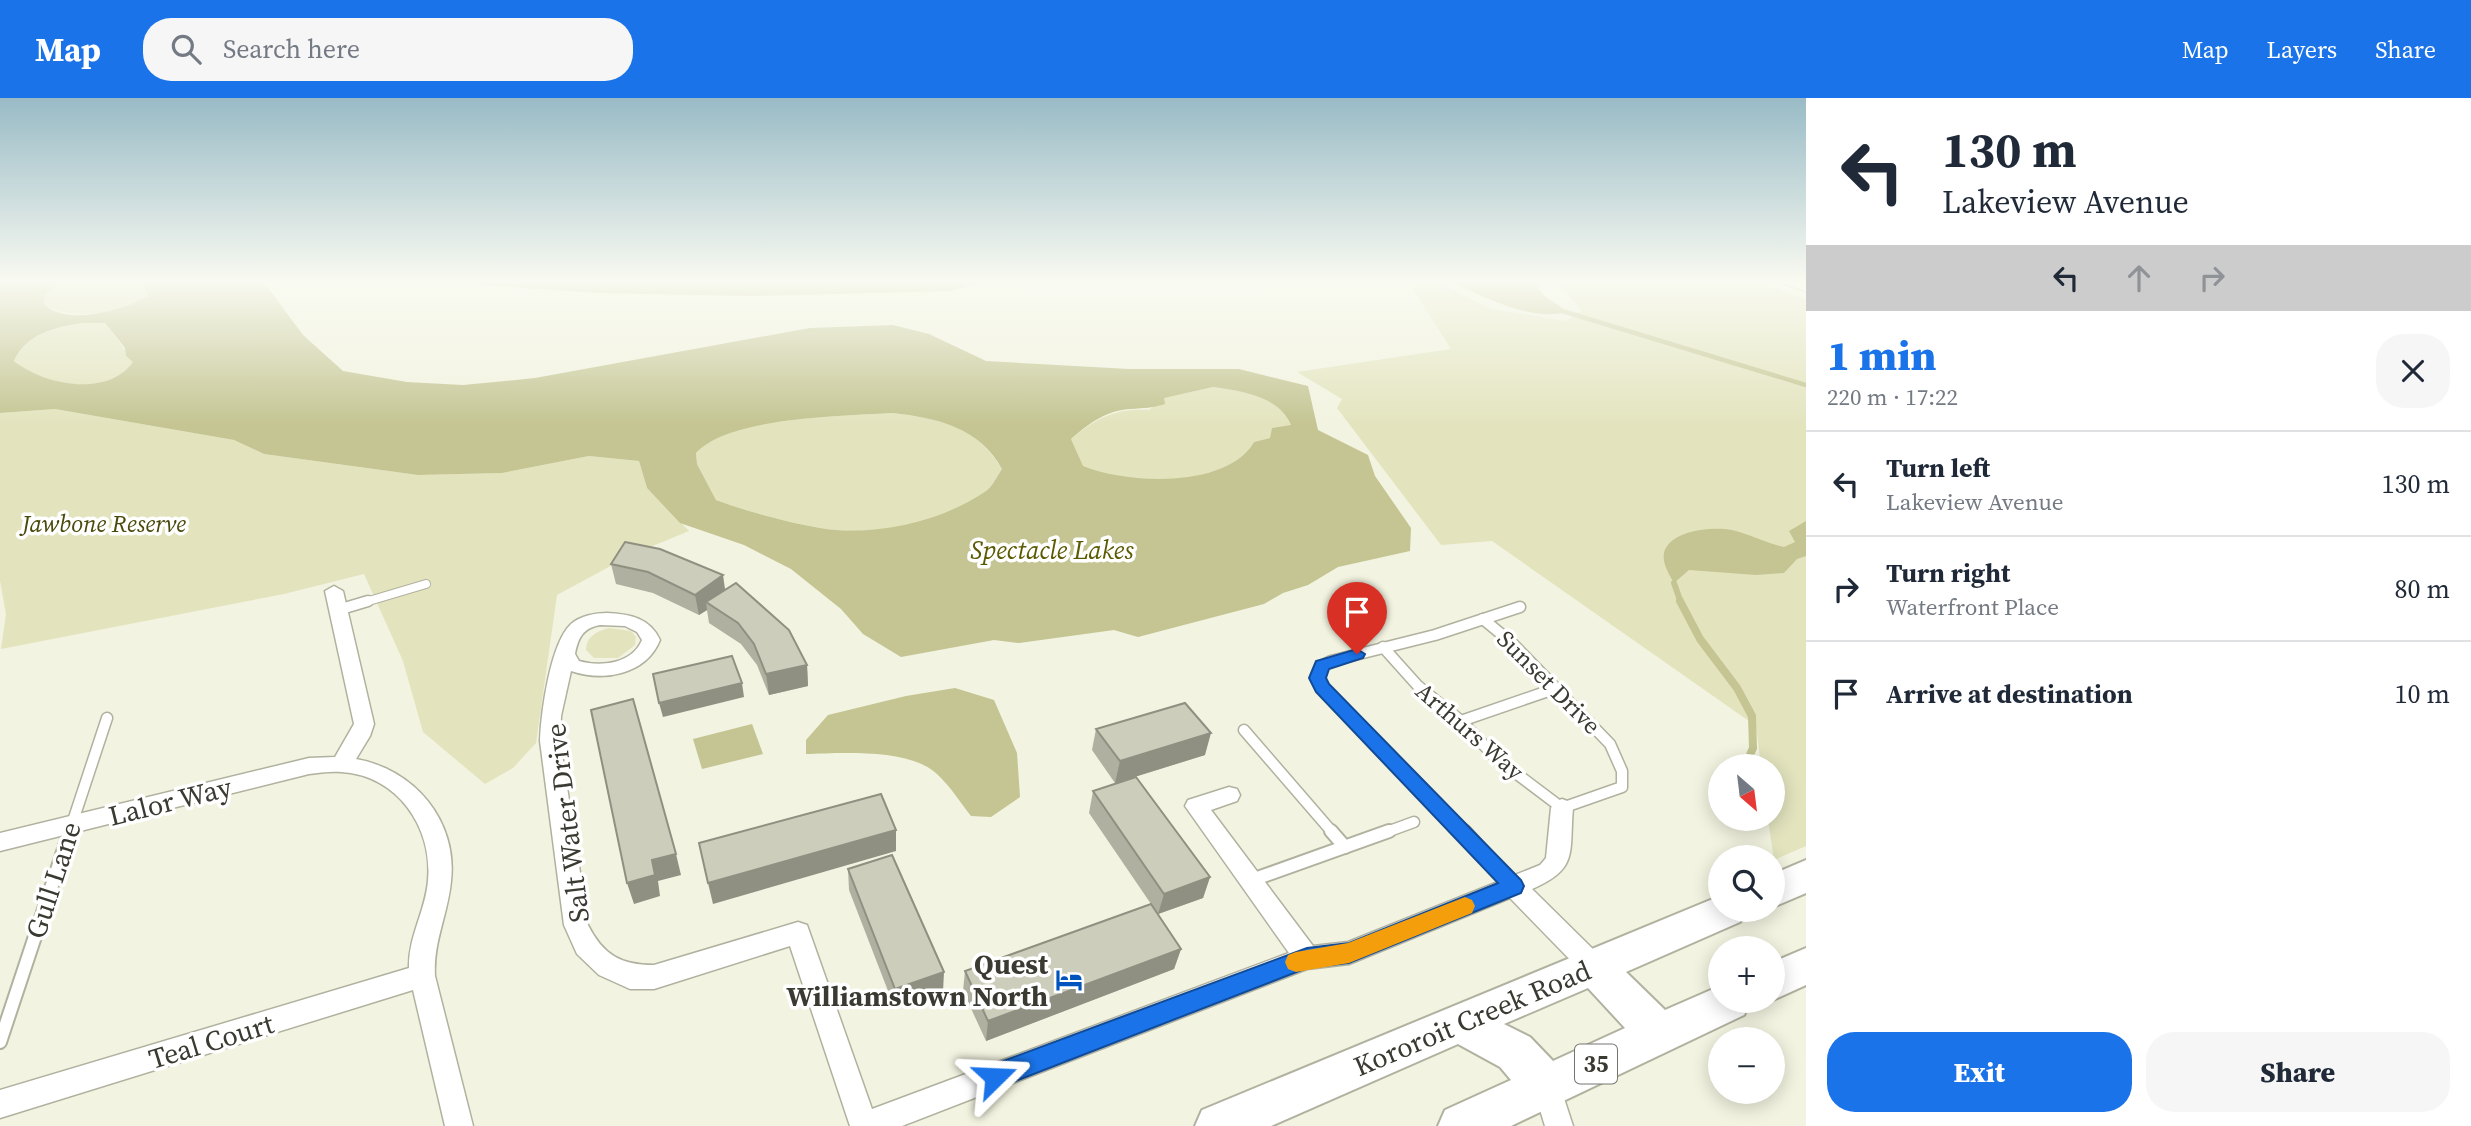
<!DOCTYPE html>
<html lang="en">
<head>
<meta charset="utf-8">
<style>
	body { margin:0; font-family:"Source Serif 4",serif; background:#f6f6f7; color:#1f2937; height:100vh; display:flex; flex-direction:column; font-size:26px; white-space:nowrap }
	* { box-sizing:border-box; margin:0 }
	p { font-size:23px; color:#747a83 }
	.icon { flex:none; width:38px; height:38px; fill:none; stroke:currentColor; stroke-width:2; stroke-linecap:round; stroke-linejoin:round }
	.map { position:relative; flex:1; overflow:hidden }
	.side { display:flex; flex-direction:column; background:#fff; width:665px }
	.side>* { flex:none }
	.guide { background:#fff; color:#1f2937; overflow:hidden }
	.needle { width:46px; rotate:152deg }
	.tools { position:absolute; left:1708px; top:656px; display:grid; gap:14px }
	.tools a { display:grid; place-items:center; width:77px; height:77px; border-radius:50%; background:#fff; box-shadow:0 4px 18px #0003; font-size:35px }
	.pin { position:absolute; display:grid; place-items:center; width:60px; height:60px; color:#fff; margin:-72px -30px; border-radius:50% 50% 50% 0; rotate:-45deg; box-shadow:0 0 7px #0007 }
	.pin .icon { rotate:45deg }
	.me { position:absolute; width:77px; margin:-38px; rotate:69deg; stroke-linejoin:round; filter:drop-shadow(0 0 5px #0008) }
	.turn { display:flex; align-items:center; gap:24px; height:147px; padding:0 21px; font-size:32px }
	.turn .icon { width:91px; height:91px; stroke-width:2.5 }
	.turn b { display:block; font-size:49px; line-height:60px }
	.lanes { display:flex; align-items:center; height:66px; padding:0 21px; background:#0003; justify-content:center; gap:35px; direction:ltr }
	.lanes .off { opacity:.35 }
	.round { display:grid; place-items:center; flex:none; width:74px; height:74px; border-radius:28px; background:#f6f6f7 }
	.headline { display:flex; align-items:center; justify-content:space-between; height:119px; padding:0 21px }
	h1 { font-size:42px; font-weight:800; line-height:52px; color:#1a73e8 }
	.primary-button { display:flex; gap:14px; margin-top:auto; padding:14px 21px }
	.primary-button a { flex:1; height:80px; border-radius:28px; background:#1a73e8; color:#fff; font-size:28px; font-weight:800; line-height:80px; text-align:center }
	.primary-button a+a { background:#f6f6f7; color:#1f2937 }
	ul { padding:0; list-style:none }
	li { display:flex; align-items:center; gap:21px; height:105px; padding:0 21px; border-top:2px solid #e0e1e3 }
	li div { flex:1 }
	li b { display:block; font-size:26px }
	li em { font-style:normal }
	header { display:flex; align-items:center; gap:42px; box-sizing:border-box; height:98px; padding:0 35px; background:#1a73e8; color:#fff }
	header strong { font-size:33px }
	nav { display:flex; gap:38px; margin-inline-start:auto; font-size:24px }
	.search { width:490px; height:63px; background:#f6f6f7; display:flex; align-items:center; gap:18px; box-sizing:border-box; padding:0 24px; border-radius:28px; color:#747a83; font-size:26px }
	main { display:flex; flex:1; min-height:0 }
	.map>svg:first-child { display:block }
</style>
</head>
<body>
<header>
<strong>Map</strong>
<div class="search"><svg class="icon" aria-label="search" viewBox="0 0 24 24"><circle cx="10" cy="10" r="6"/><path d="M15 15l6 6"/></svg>Search here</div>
<nav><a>Map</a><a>Layers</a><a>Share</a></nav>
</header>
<main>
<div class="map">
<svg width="1806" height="1028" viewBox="0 0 1806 1028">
	<rect width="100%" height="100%" fill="#f2f3e0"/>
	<g fill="#e3e4be">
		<path d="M 75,183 C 97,183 139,174 149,198 C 118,217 81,221 47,210 L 42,204 L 45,196 L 56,188 Z"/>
		<polygon points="1408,183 1436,183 1491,211 1566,223 1582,212 1555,183 1757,183 1806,201 1806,748 1774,762 1768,721 1773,721 1773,668 1761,668 1756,628 1492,443 1441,447 1337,310 1342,301 1297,274 1451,251"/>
		<path d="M 82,225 L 105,225 L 134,264 C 105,300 45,288 14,263 C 27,236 55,229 82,225 Z"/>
		<path d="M 1213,289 C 1241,293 1279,298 1291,327 L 1270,340 L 1254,344 C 1226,392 1127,386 1083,369 L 1071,341 C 1096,320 1116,310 1149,312 L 1163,300 Z"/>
		<polygon points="55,311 234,342 264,356 418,377 502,375 589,358 639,363 647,390 689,433 631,457 557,497 536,645 513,670 485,686 423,634 403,563 364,476 284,496 1,551 6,516 0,483 0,315"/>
		<path d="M 892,315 C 940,321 975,327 1002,371 C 997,378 993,388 986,393 C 942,425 874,439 820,430 C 785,424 749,414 716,402 L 697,366 L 696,355 C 728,319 843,318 892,315 Z"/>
		<path d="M 609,530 L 631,533 L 636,539 L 635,547 L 618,560 L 594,560 L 586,552 C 586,538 598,533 609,530 Z"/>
	</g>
	<g fill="#c4c592" fill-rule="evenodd">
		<path d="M 0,183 L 75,183 L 56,188 L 45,196 L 43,204 C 61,230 126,212 148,198 L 145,190 L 135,183 L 263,183 L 303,237 L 343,273 L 407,284 L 463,287 L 535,280 L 810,230 L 893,227 L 929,236 L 986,263 L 1129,271 L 1239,271 L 1308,288 L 1318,332 L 1368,357 L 1375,378 L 1411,430 L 1410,453 L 1338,469 L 1308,487 L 1283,495 L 1264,506 L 1138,539 L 1114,532 L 1019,545 L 994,542 L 901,559 L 863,536 L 841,511 L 791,471 L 744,447 L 680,425 L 647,390 L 639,363 L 589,358 L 502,375 L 418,377 L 264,356 L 234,342 L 55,311 L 0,315 ZM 82,225 L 105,225 L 125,250 L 126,258 L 133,264 C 107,300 44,287 14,263 C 26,236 55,229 82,225 ZM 1213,289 C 1241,293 1279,298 1291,327 L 1272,330 L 1270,340 L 1254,344 C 1227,391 1126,386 1083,368 L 1071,341 C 1089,325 1107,312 1131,311 C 1144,310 1153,310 1165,306 L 1164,300 ZM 892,315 C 937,320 979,329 1002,371 C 997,378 993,388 986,393 C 941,424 874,439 820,430 C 785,424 749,414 716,402 L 697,366 L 696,355 C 728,319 844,318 892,315 Z"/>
		<polygon points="420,183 990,183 949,193 751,198 598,195"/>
		<path d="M 1449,183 L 1534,183 C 1545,204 1551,200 1567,214 C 1529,224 1483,198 1449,183 Z"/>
		<path d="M 1806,423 L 1806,458 L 1797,461 L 1784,475 L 1756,477 L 1689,472 L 1674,485 C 1669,476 1662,465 1664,455 C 1669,432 1713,428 1732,432 C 1749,436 1766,445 1784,449 L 1795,444 L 1789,433 Z"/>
		<path d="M 955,590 L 994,602 L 1017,655 L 1020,699 L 991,719 L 971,718 C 960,704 950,688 937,676 C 910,650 841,655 806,656 L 806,642 L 828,617 L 906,598 Z"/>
		<polygon points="752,626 763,656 702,671 693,641"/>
	</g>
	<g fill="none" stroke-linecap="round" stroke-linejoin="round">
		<polyline stroke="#c4c592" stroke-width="4.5" points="1559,212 1806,287"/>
		<polyline stroke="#c4c592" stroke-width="6" points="1674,485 1681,505"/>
		<g stroke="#c4c592" stroke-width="8">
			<polyline points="1680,503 1700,541 1737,590 1752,618 1753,650 1745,668"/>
			<polyline points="1750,721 1752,727"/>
		</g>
		<g stroke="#b1b19f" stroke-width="10">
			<polyline id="lane-far2" points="362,505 426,486"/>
		</g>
		<g stroke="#b1b19f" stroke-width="13">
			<g id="lane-far1">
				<polyline points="338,512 368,503"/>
				<polyline points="1383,549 1418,588 1461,623 1497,661 1562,710 1622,689 1622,673 1610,646 1512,545 1483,521"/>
				<polyline points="1461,623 1554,591"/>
				<polyline points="1244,632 1333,735"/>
				<polyline points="69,735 107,620"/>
				<polyline points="1384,735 1414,724"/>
				<polyline points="1466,735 1326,595 1317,577 1320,569 1331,563 1435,537 1520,509"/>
			</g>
		</g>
		<g stroke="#b1b19f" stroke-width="16">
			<g id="lane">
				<polyline points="1331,733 1345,749"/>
				<polyline points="1464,733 1513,787"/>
				<polyline points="1252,782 1389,733"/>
				<polyline points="0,944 70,733"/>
			</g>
		</g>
		<g stroke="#b1b19f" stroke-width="3">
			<g id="street">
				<polygon points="1781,183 1806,186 1806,193 1782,185"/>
				<path d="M 334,488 L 343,493 L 374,626 L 370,638 L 356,661 C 414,671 458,723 451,783 C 448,816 433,844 435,878 L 473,1028 L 445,1028 L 413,892 L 0,1020 L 0,992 L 409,870 C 408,839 426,812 428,782 C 433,729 397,677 341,674 C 331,673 319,675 309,676 L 0,753 L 0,735 L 309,660 L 335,659 L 354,626 L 325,493 Z"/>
				<path d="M 607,515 C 630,516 650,520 660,542 C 646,577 603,584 571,573 L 561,618 L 560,643 L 588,827 C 603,857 621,867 654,867 L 798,824 L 807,827 L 872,1011 L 1289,855 L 1185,708 L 1188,702 L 1229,689 L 1237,691 L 1240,697 L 1237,703 L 1211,712 L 1313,848 L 1348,844 L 1540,767 L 1546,760 L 1551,710 L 1554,704 L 1562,701 L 1570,704 L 1573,710 C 1569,755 1579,771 1532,791 L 1602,860 L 1605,868 L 1602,876 L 1593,879 L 1584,876 L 1510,800 L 1349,866 L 1307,871 L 902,1028 L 850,1028 L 790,848 L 654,891 L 630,891 L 599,877 L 577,856 L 564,827 L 540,643 C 541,615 550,546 571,526 C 580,518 595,515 607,515 ZM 600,527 L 625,528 L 637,534 L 642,542 C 632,566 601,569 579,563 L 575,556 C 578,540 583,530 600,527 Z"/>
				<polygon points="1547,975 1557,979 1573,1028 1545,1028 1533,989 1537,979"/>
			</g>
		</g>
		<g stroke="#b1b19f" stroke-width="4">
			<g id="primary">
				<polygon points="1806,762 1806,795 1773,809 1773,776"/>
				<path d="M 1720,798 L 1720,812 L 1746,812 L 1740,824 L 1626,874 L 1665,912 L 1720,888 L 1720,903 L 1751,903 L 1744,917 L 1511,1028 L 1438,1028 L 1445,1012 L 1511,982 L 1500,969 L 1458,946 L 1271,1028 L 1195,1028 L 1202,1012 ZM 1588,890 L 1625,930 L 1553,963 L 1530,939 L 1504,926 Z"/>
				<polygon points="1806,850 1806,887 1773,902 1773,864"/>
			</g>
		</g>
		<use href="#lane-far2" stroke="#fff" stroke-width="8"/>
		<use href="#lane-far1" stroke="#fff" stroke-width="10"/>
		<use href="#lane" stroke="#fff" stroke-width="12"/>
		<use href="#street" fill="#fff" fill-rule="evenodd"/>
		<use href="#primary" fill="#fff" fill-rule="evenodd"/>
	</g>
	<g fill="#afb0a0">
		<polygon points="611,466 726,492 807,567 808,588 769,597 757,567 741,546 709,525 707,512 699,517 653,495 616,486"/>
		<polygon points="1096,631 1205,657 1115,685 1092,652"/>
		<polygon points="1093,693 1210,779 1203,800 1158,816 1181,851 1174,871 986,943 963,893 965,873 1151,806 1089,715"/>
		<polygon points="848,771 943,894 895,911 849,792"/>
	</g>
	<g fill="#8f9082">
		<polygon points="723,477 726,498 706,504 707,512 699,517 695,497"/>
		<polygon points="807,567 808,588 769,597 766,576"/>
		<polygon points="742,585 744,599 663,619 659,605"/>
		<polygon points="1211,635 1205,657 1115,685 1120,663"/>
		<polygon points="896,732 896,753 713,806 708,785"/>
		<polygon points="676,756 681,777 658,783 660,798 634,806 627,785 652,762"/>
		<polygon points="1210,779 1203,800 1158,816 1164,796"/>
		<polygon points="1181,851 1174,871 986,943 988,923"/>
		<polygon points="944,874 943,894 895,911 895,891"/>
	</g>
	<g fill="#cccdba" stroke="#8f9082" stroke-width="2">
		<polygon points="625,444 660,451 723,477 695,497 648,474 611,466"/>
		<polygon points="736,485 789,532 807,567 766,576 754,546 738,525 706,504"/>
		<polygon points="732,558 742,585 659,605 653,576"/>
		<polygon points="633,601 676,756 652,762 655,777 627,785 591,612"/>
		<polygon points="1185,605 1211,635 1120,663 1096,631"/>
		<polygon points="1136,679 1210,779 1164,796 1093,693"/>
		<polygon points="881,696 896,732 708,785 699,745"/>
		<polygon points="892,757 944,874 895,891 848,771"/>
		<polygon points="1151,806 1181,851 988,923 965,873"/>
	</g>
	<linearGradient id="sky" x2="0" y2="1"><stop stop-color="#99bbc6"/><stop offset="0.56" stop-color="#f9faf1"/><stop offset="1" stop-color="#f9faf1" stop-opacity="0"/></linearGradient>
	<rect width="1806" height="327" fill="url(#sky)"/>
	<polygon fill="#1a73e8" stroke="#114b97" stroke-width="2" points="1357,551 1365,556 1363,560 1329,571 1326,580 1329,586 1521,782 1524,788 1521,795 1349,865 1307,870 995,991 986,987 982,979 986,970 995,966 1307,850 1349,845 1498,785 1316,594 1309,580 1316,563"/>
	<polygon fill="#f59e0b" points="1465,799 1472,802 1475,808 1472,815 1349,865 1296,874 1288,871 1285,864 1288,857 1296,854 1348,845"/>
	<defs>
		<g id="hotel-bare" transform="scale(2.1)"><path d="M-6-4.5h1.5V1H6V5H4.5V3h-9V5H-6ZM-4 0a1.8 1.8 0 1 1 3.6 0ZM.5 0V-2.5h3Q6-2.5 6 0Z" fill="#0054be" stroke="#fff" stroke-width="2.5" paint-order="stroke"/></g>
	</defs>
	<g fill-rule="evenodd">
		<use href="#hotel-bare" x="1069" y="882"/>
	</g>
	<g text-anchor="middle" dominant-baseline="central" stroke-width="7" stroke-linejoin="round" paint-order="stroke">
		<rect fill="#fff" stroke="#757570" stroke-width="2" x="1575" y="946.5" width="42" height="39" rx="5"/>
		<g font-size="23" font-weight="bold" fill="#3a3a32">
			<text x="1596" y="966">35</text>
		</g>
		<g font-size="24" font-style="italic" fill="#4a490b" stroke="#fff">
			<text x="104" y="425">Jawbone Reserve</text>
		</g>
		<g font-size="24" fill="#3a3a32" stroke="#fff">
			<text transform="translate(1549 584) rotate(45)">Sunset Drive</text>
			<text transform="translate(1470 633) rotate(41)">Arthurs Way</text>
		</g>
		<g font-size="26" font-style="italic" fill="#5c5a01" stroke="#fff">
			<text x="1052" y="452">Spectacle Lakes</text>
		</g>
		<g font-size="28" fill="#3a3a32" stroke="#fff">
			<text transform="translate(170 703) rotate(-14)">Lalor Way</text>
			<text transform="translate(567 725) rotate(-97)">Salt Water Drive</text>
			<text transform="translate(53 782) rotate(-72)">Gull Lane</text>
			<text transform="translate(1472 920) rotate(-23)">Kororoit Creek Road</text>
			<text transform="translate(211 943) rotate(-17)">Teal Court</text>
		</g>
		<g font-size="28" font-weight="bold" fill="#3a3a32" stroke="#fff" text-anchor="end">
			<text x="1048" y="866">Quest<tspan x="1048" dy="32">Williamstown North</tspan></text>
		</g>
	</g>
</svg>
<div class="tools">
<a><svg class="needle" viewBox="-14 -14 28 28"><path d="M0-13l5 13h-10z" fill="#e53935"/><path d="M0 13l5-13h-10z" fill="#747a83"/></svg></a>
<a><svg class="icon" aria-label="search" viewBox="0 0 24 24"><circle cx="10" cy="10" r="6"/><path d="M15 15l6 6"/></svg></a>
<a>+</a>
<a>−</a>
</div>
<div class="pin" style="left:1357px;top:556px;background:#d93025"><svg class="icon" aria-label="arrive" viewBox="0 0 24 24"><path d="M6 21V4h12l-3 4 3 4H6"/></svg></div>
<svg class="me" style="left:995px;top:979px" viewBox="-20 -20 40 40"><path d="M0-17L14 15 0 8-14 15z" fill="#1a73e8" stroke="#fff" stroke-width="4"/></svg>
</div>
<section class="side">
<div class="guide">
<div class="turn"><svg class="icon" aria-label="left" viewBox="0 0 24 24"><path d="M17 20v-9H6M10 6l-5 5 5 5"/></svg><div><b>130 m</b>Lakeview Avenue</div></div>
<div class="lanes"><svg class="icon" aria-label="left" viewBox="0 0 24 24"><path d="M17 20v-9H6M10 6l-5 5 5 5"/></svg><svg class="icon off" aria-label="ahead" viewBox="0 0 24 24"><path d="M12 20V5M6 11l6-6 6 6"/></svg><svg class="icon off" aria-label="right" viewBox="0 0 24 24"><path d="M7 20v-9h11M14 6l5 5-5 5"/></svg></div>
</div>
<div class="headline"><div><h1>1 min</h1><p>220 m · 17:22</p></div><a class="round"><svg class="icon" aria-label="close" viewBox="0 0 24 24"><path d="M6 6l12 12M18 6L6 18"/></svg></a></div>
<ul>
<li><svg class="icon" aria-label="left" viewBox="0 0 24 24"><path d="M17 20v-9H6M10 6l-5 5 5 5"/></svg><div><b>Turn left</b><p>Lakeview Avenue</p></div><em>130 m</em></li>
<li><svg class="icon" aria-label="right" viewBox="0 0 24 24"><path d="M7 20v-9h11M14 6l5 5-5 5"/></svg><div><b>Turn right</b><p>Waterfront Place</p></div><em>80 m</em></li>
<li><svg class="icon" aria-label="arrive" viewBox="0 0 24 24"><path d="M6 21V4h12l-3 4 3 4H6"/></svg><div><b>Arrive at destination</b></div><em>10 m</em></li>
</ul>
<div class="primary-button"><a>Exit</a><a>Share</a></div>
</section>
</main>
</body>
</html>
